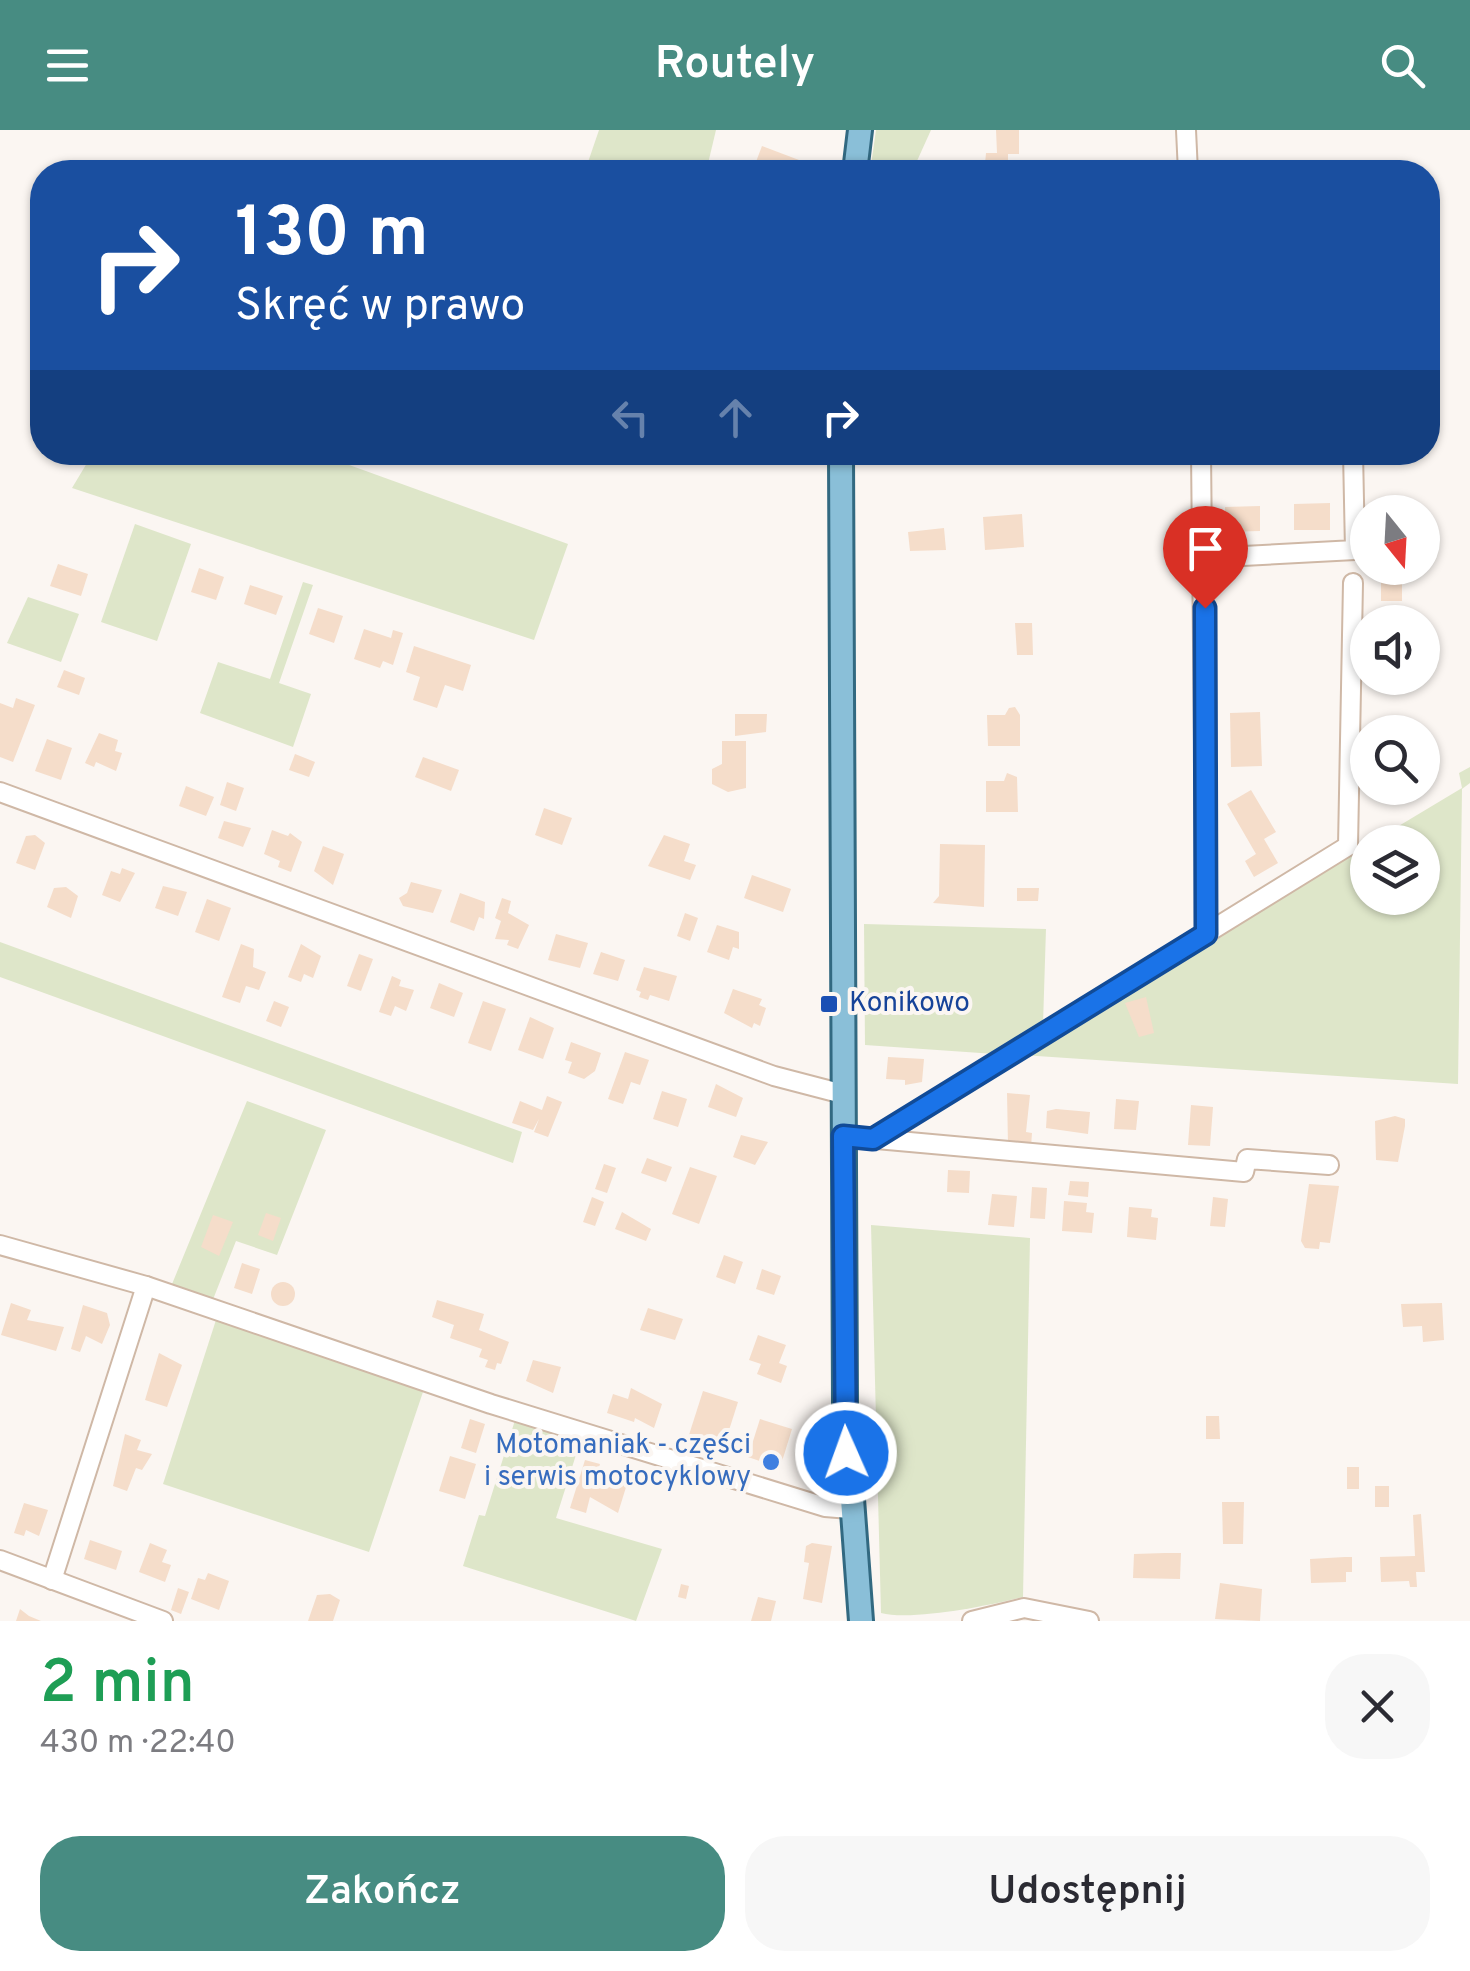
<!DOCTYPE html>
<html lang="pl">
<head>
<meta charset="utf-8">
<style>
	body { margin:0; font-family:Overpass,sans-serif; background:#f7f7f7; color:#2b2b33; height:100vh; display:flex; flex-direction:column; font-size:38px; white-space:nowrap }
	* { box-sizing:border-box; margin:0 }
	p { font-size:32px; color:#7c7c81 }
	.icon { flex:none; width:55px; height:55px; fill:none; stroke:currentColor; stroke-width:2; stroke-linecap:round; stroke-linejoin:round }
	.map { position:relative; height:1491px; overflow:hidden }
	.side { display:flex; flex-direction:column; background:#fff; flex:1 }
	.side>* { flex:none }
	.banner { position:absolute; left:30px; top:30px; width:1410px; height:305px; border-radius:40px; box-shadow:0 2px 8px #0004; background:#1a4fa0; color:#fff; overflow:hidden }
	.needle { width:65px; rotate:162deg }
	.buttons { position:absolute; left:1350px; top:365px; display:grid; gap:20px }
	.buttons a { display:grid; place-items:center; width:90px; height:90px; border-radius:50%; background:#fff; box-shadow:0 2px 8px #0004; font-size:50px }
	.pin { position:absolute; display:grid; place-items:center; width:85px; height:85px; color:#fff; margin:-102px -42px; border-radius:50% 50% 50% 0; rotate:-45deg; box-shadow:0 0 10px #0007 }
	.pin .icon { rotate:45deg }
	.me { position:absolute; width:110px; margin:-55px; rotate:358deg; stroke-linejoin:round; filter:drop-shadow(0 0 8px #0008) }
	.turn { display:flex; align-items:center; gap:35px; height:210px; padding:0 40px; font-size:45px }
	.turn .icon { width:130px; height:130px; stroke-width:2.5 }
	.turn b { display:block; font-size:70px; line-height:85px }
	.lanes { display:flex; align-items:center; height:95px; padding:0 40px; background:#0003; justify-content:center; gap:50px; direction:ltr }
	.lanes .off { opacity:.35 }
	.round { display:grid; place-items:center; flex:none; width:105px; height:105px; border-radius:40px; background:#f7f7f7 }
	.headline { display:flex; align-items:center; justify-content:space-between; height:170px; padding:0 40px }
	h1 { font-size:60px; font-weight:600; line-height:75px; color:#1e9e55 }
	.button { display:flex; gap:20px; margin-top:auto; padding:20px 40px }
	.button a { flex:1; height:115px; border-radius:40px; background:#478c82; color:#fff; font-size:40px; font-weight:600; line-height:115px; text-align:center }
	.button a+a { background:#f7f7f7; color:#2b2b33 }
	header { display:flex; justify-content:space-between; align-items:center; height:130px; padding:0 40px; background:#478c82; color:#fff; font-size:45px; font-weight:600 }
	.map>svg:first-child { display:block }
</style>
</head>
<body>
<header><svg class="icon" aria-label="menu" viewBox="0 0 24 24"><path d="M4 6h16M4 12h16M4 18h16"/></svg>Routely<svg class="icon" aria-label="search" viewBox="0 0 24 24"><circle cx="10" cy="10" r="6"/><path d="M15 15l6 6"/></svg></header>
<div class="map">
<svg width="1470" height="1491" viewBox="0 0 1470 1491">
	<rect width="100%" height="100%" fill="#fbf6f2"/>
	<g fill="#dee6c9">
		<polygon points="599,0 716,0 706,42 597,42 586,38"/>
		<polygon points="876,0 931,0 912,42 870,42"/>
		<polygon points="93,323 316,323 568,414 534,510 72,358"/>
		<polygon points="135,394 191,414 157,511 101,492"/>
		<polygon points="303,452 313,455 279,553 311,564 293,617 200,583 218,532 270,549"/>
		<polygon points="28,467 79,484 61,532 7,513"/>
		<polygon points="1470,637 1470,653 1462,659 1458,954 1022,925 1367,715 1368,768 1422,768 1422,712 1372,712 1462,658 1459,643"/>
		<polygon points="864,794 1046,799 1043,894 995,924 865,915"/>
		<polygon points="0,812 522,1002 513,1033 0,847"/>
		<polygon points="247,971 326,1000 277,1125 236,1111 212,1172 170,1159"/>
		<path d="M 871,1095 L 1030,1108 L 1023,1467 C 988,1476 911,1491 881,1483 Z"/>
		<polygon points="216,1190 424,1259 369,1422 163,1354"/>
		<polygon points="516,1287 581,1309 556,1388 662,1419 636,1491 463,1436 479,1385 485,1386"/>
	</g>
	<g fill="#f5ddca">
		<polygon points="996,0 1019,0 1019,24 1008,24 1008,42 928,42 928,34 985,34 986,23 997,23"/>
		<polygon points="762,16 799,30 794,42 769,42 754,37"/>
		<polygon points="1330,373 1330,400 1294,400 1294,374"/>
		<polygon points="1260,376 1260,401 1225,402 1225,377"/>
		<polygon points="1022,384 1024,417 985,420 983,387"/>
		<polygon points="944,398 946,420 910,421 908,402"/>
		<polygon points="58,434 88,444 81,466 50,456"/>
		<polygon points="199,438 224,447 216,470 191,462"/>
		<rect x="1381" y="445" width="21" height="26"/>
		<polygon points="250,455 283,466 276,485 244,474"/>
		<polygon points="318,478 343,486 334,513 309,504"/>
		<polygon points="1015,493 1032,493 1033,525 1017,525"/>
		<polygon points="364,499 391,508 393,500 403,503 393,535 383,531 380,538 354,529"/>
		<polygon points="414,516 471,535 463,561 445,555 437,578 413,570 420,547 406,542"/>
		<polygon points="64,540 85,548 79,565 57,557"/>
		<polygon points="16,568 35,575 13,632 0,627 0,573 13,578"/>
		<polygon points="1015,577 1020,585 1020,616 988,616 987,585 1005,585 1009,578"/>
		<polygon points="1260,582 1262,636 1231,637 1230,583"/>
		<polygon points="735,584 767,584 766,602 735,606"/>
		<polygon points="99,603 118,610 115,621 122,623 116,641 96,632 94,637 85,633"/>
		<polygon points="47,609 72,618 61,650 35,641"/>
		<polygon points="722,611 746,611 746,658 728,662 712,654 712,639 722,634"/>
		<polygon points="295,624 315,632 309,647 289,640"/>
		<polygon points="423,627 459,640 451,661 415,647"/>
		<polygon points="1007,643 1017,647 1018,682 986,682 986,651 1004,651"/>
		<polygon points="227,652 244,658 236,681 220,675"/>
		<polygon points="186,656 214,667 206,686 179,676"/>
		<polygon points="1251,660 1276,702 1264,709 1278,733 1254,747 1245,731 1256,724 1227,674"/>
		<polygon points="544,678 572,688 562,715 535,705"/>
		<polygon points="224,691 251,698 243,717 218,708"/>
		<polygon points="272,700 288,706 290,703 302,712 291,742 278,737 280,731 264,724"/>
		<polygon points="35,705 45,713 35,740 16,733 26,706"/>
		<polygon points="664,705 690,714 684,731 696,735 690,750 648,736"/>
		<polygon points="940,714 985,715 984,777 933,773 939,766"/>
		<polygon points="323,716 344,724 333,755 314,741"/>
		<polygon points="122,738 135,743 120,772 102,765 111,741 120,744"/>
		<polygon points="752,745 791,759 783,782 744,768"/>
		<polygon points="411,752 442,760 433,783 403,776 399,768 407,763"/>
		<polygon points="163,756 187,762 178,786 155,778"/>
		<polygon points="66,757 78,766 71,788 47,777 54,758"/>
		<polygon points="1017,758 1039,758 1038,771 1017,771"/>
		<polygon points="460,763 485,772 484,789 479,787 474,801 450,792"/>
		<polygon points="502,768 511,771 508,783 529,795 518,819 507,815 509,810 495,809 501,791 495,788"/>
		<polygon points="207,769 231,778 219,811 195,802"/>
		<polygon points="685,783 698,788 690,811 677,806"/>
		<polygon points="717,795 739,802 739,819 733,817 729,830 707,822"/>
		<polygon points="556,804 588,813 580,838 548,830"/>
		<polygon points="241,814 254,819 253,837 266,842 259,860 246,856 240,873 222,867"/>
		<polygon points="301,814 321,826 313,848 304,844 301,852 288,847"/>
		<polygon points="601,822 625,830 618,851 593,844"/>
		<polygon points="359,824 373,829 361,861 347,856"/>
		<polygon points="644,837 677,846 669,871 650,865 648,870 639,867 641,862 636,860"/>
		<polygon points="392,846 401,850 399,856 414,860 406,881 395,876 391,886 379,882"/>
		<polygon points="439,853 463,863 454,887 430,878"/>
		<polygon points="733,859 762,869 759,875 766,878 760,896 754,893 752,898 724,883"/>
		<polygon points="1146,867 1154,903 1139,907 1125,873"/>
		<polygon points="274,871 289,877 281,897 266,891"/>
		<polygon points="483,871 506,879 491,921 468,913"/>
		<polygon points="530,887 554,898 543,929 518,920"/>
		<polygon points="571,912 601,923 595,941 584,949 568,943 572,932 565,930"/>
		<polygon points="625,922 649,930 640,955 631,952 623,974 608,969"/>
		<polygon points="888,927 924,929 922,952 905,955 905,950 886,949"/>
		<polygon points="716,954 743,968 736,987 708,977"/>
		<polygon points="662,961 687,969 678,997 653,989"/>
		<polygon points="1007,963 1030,965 1026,1002 1032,1003 1031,1017 1008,1015"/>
		<polygon points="547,966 562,972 548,1007 534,1002 539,989 533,1000 512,993 520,971 542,980"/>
		<polygon points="1116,969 1139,971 1136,1000 1114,999"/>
		<polygon points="1191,975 1213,977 1210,1016 1188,1015"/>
		<polygon points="1056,979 1090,982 1088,1004 1046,998 1047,981"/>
		<polygon points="1395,986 1405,989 1405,996 1398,1032 1376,1030 1375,991"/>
		<polygon points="741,1005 768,1012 755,1035 733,1027"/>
		<polygon points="647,1028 672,1037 666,1052 641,1043"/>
		<polygon points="604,1034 616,1038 607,1063 595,1059"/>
		<polygon points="690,1037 717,1046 699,1094 672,1084"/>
		<polygon points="948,1040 970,1041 969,1063 947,1062"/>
		<polygon points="1070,1051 1089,1052 1088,1067 1068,1065"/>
		<polygon points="1309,1054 1339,1056 1330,1113 1320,1112 1319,1119 1305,1118 1301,1111"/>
		<polygon points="1032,1057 1047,1058 1045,1089 1030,1088"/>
		<polygon points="992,1064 1017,1066 1014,1097 988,1095"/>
		<polygon points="592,1067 604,1072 595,1096 583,1092"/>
		<polygon points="1213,1067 1228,1069 1225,1097 1210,1096"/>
		<polygon points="1064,1071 1087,1073 1086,1082 1094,1083 1092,1103 1062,1101"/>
		<polygon points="1129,1077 1152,1079 1151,1087 1158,1088 1156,1110 1127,1107"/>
		<polygon points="622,1082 651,1099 646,1111 615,1099"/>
		<polygon points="266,1083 281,1088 273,1111 258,1105"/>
		<polygon points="213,1085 233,1092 219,1126 201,1117"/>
		<polygon points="724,1125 743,1132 735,1154 716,1147"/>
		<polygon points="242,1133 260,1139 252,1164 234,1158"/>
		<polygon points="762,1139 781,1146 774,1165 756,1159"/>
		<circle cx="283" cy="1164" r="12"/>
		<polygon points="437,1170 484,1184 479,1200 509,1212 501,1234 497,1233 495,1240 485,1237 488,1230 479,1227 482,1219 450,1208 454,1195 432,1187"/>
		<polygon points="11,1173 31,1180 27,1190 64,1197 56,1221 1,1205"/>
		<polygon points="1442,1173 1444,1210 1423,1212 1422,1196 1403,1197 1401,1174"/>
		<polygon points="83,1175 107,1183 110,1195 102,1214 86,1206 80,1222 71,1219"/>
		<polygon points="648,1178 683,1189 675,1210 640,1200"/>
		<polygon points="758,1205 786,1215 779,1233 787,1236 781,1253 757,1244 761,1234 749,1230"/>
		<polygon points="159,1223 182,1235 167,1277 145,1270"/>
		<polygon points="533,1230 561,1237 553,1263 526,1251"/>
		<polygon points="631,1258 662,1274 654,1298 635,1288 634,1292 607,1283 613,1264 628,1269"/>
		<polygon points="703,1261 738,1272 723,1319 688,1308"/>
		<polygon points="1206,1286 1219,1286 1220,1309 1206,1309"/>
		<polygon points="470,1289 485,1294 476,1323 461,1318"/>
		<polygon points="760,1289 792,1299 780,1338 748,1327"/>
		<polygon points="125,1304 141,1310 137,1320 152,1324 142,1340 136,1338 127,1361 113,1356"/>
		<polygon points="450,1326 476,1334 465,1369 439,1361"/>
		<polygon points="585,1330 600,1334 595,1351 627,1354 618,1383 590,1367 586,1383 570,1378"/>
		<rect x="1347" y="1337" width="12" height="22"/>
		<rect x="1375" y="1356" width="14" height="21"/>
		<polygon points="1222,1372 1244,1372 1243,1414 1223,1414"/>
		<polygon points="24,1373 48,1380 39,1406 26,1400 24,1406 14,1403"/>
		<polygon points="1421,1384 1425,1442 1416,1442 1417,1457 1410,1457 1409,1451 1381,1452 1380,1427 1415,1426 1413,1385"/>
		<polygon points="90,1410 122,1421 116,1440 84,1429"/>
		<polygon points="150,1413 167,1420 162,1432 171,1435 165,1452 139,1442"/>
		<polygon points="812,1413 832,1416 822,1473 803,1469 809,1433 804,1432 806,1416"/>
		<polygon points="1165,1423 1181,1423 1180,1449 1133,1448 1134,1424"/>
		<polygon points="1345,1427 1352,1427 1352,1442 1346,1442 1346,1452 1311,1453 1310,1429"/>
		<polygon points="208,1443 229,1451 219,1480 191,1469 198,1448 205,1450"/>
		<polygon points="1220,1453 1262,1459 1260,1491 1215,1489"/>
		<polygon points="681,1454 689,1456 686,1469 678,1467"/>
		<polygon points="178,1458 189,1462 181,1484 171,1480"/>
		<polygon points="330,1464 340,1470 333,1491 308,1491 317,1465"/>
		<polygon points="758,1467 776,1471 771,1491 751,1491"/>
		<polygon points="20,1479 29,1486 41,1491 16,1491"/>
	</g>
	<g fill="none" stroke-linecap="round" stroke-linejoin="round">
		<g stroke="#cfb8a6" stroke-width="22">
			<g id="minor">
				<polyline points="1186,0 1188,42"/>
				<polyline points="1201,322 1206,804"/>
				<polyline points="1205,428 1355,420 1353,322"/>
				<polyline points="0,662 774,946 843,964"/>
				<polyline points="843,1006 1244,1042 1247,1029 1329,1035"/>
				<polyline points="873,1009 1348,716 1353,453"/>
				<polyline points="0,1115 146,1156 491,1274 825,1377 850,1379"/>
				<polyline points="0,1430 163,1491"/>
				<polyline points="52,1450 146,1156"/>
				<polyline points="972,1491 1024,1478 1089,1491"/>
			</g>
		</g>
		<g stroke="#326981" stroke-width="28">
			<g id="major">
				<polyline points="855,42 860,0"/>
				<polyline points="841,322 845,1274 861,1491"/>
			</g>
		</g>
		<use href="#minor" stroke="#fff" stroke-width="18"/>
		<use href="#major" stroke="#8abfd8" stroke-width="22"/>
	</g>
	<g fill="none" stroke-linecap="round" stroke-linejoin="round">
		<g stroke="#114b97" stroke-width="25">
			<polyline id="route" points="846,1323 843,1006 873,1009 1206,804 1205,478"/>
		</g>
		<use href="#route" stroke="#1a73e8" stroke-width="18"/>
	</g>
	<rect fill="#1a4fb4" stroke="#fbf6f2" stroke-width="4" x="819" y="864" width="20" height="20" rx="5"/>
	<circle fill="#3f7fe0" stroke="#fbf6f2" stroke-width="4" cx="771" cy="1332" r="10"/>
	<g text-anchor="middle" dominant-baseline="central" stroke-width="8" stroke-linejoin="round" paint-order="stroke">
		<g font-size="28" fill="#164399" stroke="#fbf6f2" text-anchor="start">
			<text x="849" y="874">Konikowo</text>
		</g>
		<g font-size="28" fill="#366cbe" stroke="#fbf6f2" text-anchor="end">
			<text x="751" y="1316">Motomaniak - części<tspan x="751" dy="32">i serwis motocyklowy</tspan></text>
		</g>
	</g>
</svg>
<div class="buttons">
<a><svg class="needle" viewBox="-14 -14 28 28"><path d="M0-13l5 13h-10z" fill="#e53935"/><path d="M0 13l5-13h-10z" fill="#7c7c81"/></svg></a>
<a><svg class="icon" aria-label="sound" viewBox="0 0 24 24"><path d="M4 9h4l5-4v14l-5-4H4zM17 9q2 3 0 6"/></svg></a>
<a><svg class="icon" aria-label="search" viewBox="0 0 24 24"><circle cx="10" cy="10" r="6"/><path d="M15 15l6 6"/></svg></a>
<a><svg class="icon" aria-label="layers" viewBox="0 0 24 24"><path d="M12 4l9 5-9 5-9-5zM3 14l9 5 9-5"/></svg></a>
</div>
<div class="pin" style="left:1205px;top:478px;background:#d93025"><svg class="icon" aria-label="arrive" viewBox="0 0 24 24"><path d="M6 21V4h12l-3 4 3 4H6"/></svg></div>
<svg class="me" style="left:846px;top:1323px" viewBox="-20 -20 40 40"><circle r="17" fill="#1a73e8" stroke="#fff" stroke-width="3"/><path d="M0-11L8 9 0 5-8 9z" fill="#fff"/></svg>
<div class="banner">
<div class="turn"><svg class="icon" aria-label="right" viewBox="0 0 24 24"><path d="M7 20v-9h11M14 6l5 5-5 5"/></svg><div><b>130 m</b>Skręć w prawo</div></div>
<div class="lanes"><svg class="icon off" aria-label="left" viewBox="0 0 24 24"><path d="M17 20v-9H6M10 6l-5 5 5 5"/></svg><svg class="icon off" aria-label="ahead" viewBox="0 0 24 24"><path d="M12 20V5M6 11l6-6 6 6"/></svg><svg class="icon" aria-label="right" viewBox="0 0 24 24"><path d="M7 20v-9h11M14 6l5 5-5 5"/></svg></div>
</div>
</div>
<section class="side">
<div class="headline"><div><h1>2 min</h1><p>430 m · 22:40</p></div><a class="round"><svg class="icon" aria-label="close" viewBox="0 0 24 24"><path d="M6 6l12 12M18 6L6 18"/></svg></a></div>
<div class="button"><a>Zakończ</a><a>Udostępnij</a></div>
</section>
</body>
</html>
